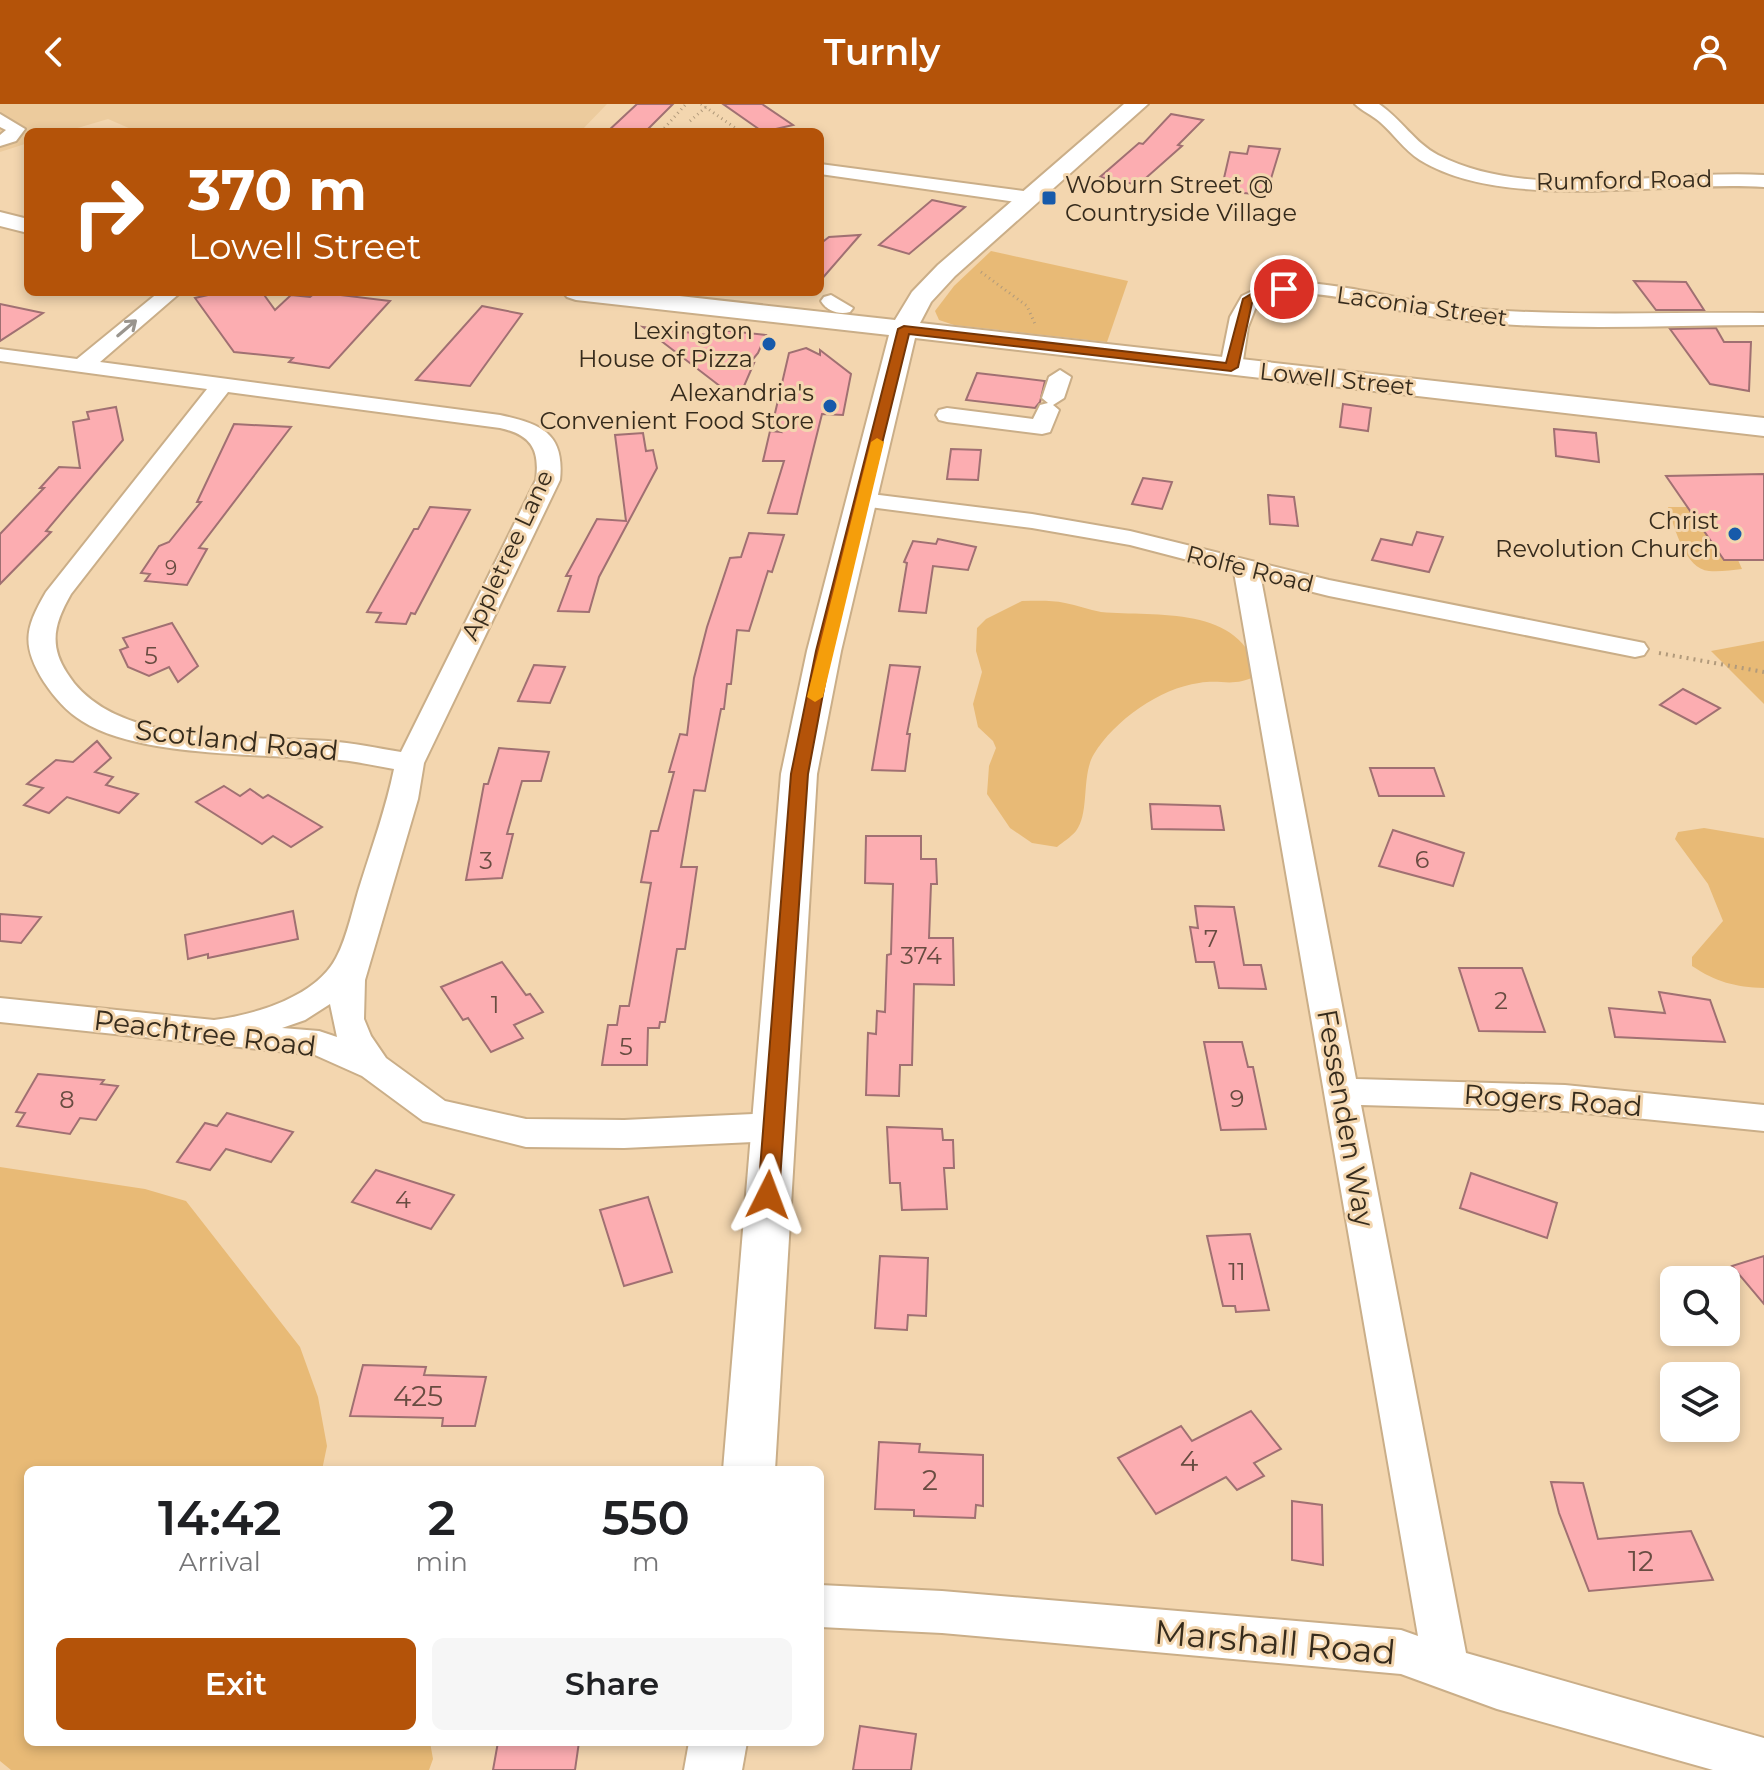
<!DOCTYPE html>
<html lang="en">
<head>
<meta charset="utf-8">
<style>
	body { margin:0; font-family:Montserrat,sans-serif; background:#f6f6f6; color:#202124; height:100vh; display:flex; flex-direction:column; font-size:30px; white-space:nowrap }
	* { box-sizing:border-box; margin:0 }
	p { font-size:26px; color:#757577 }
	.icon { flex:none; width:44px; height:44px; fill:none; stroke:currentColor; stroke-width:2; stroke-linecap:round; stroke-linejoin:round }
	.map { position:relative; flex:1; overflow:hidden }
	.side { position:absolute; left:24px; top:1362px; width:800px; height:280px; display:flex; flex-direction:column; background:#fff; border-radius:12px; box-shadow:0 4px 12px #0003 }
	.side>* { flex:none }
	.banner { position:absolute; left:24px; top:24px; width:800px; height:168px; border-radius:12px; box-shadow:0 4px 12px #0003; background:#b45309; color:#fff; overflow:hidden }
	.controls { position:absolute; left:1660px; top:1162px; display:grid; gap:16px }
	.controls a { display:grid; place-items:center; width:80px; height:80px; border-radius:12px; background:#fff; box-shadow:0 4px 12px #0003; font-size:40px }
	.pin { position:absolute; display:grid; place-items:center; width:68px; height:68px; color:#fff; margin:-34px; border:4px solid #fff; border-radius:50%; box-shadow:0 2px 8px #0007 }
	.me { position:absolute; width:88px; margin:-44px; rotate:3deg; stroke-linejoin:round; filter:drop-shadow(0 0 6px #0008) }
	.turn { display:flex; align-items:center; gap:28px; height:168px; padding:0 32px; font-size:36px }
	.turn .icon { width:104px; height:104px; stroke-width:2.5 }
	.turn b { display:block; font-size:56px; line-height:68px }
	.eta { display:flex; justify-content:space-evenly; align-items:center; height:136px; text-align:center }
	.eta b { font-size:48px; font-weight:600; line-height:56px }
	.primary-button { display:flex; gap:16px; margin-top:auto; padding:16px 32px }
	.primary-button a { flex:1; height:92px; border-radius:12px; background:#b45309; color:#fff; font-size:32px; font-weight:600; line-height:92px; text-align:center }
	.primary-button a+a { background:#f6f6f6; color:#202124 }
	header { display:flex; justify-content:space-between; align-items:center; height:104px; padding:0 32px; background:#b45309; color:#fff; font-size:36px; font-weight:600 }
	.map>svg:first-child { display:block }
</style>
</head>
<body>
<header><svg class="icon" aria-label="back" viewBox="0 0 24 24"><path d="M15 5l-7 7 7 7"/></svg>Turnly<svg class="icon" aria-label="person" viewBox="0 0 24 24"><circle cx="12" cy="8" r="4"/><path d="M4 21q1-7 8-7t8 7"/></svg></header>
<div class="map">
<svg width="1764" height="1666" viewBox="0 0 1764 1666">
	<rect width="100%" height="100%" fill="#f3d6af"/>
	<polygon fill="#eccb9d" points="0,0 607,0 580,28 138,28 108,15 64,28 28,28 28,39 0,48"/>
	<g fill="#e8ba76">
		<polygon points="991,147 1128,177 1107,238 954,221 939,216 935,207 954,182"/>
		<path d="M 1668,403 L 1690,403 L 1724,456 L 1738,456 L 1742,465 C 1732,466 1720,468 1709,467 C 1685,465 1674,423 1668,403 Z"/>
		<path d="M 1022,497 C 1036,497 1051,496 1065,499 C 1077,501 1089,506 1101,508 C 1156,513 1242,500 1258,571 C 1233,584 1223,575 1199,579 C 1160,584 1114,617 1094,650 C 1081,671 1090,709 1076,727 C 1071,733 1063,738 1057,743 L 1032,739 L 1010,724 L 987,690 L 989,662 L 996,644 L 993,637 L 978,623 L 973,600 L 982,568 L 976,547 L 977,524 L 986,515 Z"/>
		<polygon points="1764,537 1764,600 1711,547"/>
		<path d="M 1704,724 L 1764,734 L 1764,884 C 1735,883 1716,878 1692,862 L 1692,853 L 1723,817 L 1708,780 L 1675,735 L 1678,728 Z"/>
		<polygon points="0,1063 145,1085 186,1097 300,1243 318,1293 327,1342 322,1366 28,1366 28,1638 430,1638 433,1655 429,1666 11,1666 0,1657"/>
	</g>
	<g fill="#fcadb1" stroke="#a07072" stroke-width="2">
		<polygon points="637,0 673,0 645,28 607,28"/>
		<polygon points="723,0 762,0 793,21 763,28"/>
		<polygon points="1171,10 1203,16 1178,41 1182,42 1138,81 1100,73 1139,39 1143,40"/>
		<polygon points="1249,42 1280,45 1266,91 1221,87 1230,48 1247,50"/>
		<polygon points="932,96 965,103 909,150 879,141"/>
		<polygon points="860,131 820,177 820,140 829,133"/>
		<polygon points="1634,177 1686,178 1704,206 1656,206"/>
		<polygon points="221,188 262,188 275,206 291,191 310,193 316,188 390,197 329,264 289,258 293,254 234,248 195,194"/>
		<polygon points="0,200 43,209 0,237"/>
		<polygon points="482,202 522,210 470,282 416,276"/>
		<polygon points="643,223 717,232 720,226 766,231 758,249 749,260 754,259 738,296"/>
		<polygon points="1716,224 1724,238 1751,238 1749,287 1710,280 1670,225"/>
		<polygon points="806,244 820,251 820,246 851,270 843,311 822,310 797,410 768,409 784,357 763,357 770,327 780,328 772,322 789,249"/>
		<polygon points="977,269 1045,277 1040,298 1035,304 966,296"/>
		<polygon points="1343,300 1371,304 1368,327 1340,323"/>
		<polygon points="116,303 123,336 46,427 51,428 0,480 0,430 44,384 40,384 59,363 80,364 73,318 89,315 87,308"/>
		<polygon points="234,320 291,323 199,444 207,445 187,481 145,477 150,470 141,469 159,442 169,438 201,398 197,398"/>
		<polygon points="1554,325 1596,329 1599,358 1556,352"/>
		<polygon points="643,329 646,347 653,346 657,364 599,473 589,508 558,507 571,472 566,472 597,415 626,417 615,331"/>
		<polygon points="951,345 981,346 978,376 947,375"/>
		<polygon points="1764,370 1764,456 1724,456 1666,372"/>
		<polygon points="1143,374 1172,378 1162,405 1132,400"/>
		<polygon points="1268,391 1294,393 1298,422 1270,420"/>
		<polygon points="430,403 470,406 415,510 411,509 406,520 376,518 381,509 367,508 414,425 418,425"/>
		<polygon points="1417,428 1443,433 1429,468 1372,456 1381,435 1412,441"/>
		<polygon points="749,429 784,431 772,468 768,467 749,527 737,526 731,580 727,580 724,605 721,605 705,687 694,686 681,763 697,763 685,845 677,845 665,918 660,918 659,924 648,924 647,961 602,961 608,921 617,921 620,902 629,902 651,779 641,778 651,727 658,727 674,668 669,668 680,630 687,631 694,574 707,523 730,454 741,453"/>
		<polygon points="938,435 976,443 968,466 933,462 926,509 899,507 907,459 904,458 913,437 936,440"/>
		<polygon points="172,519 198,562 178,578 169,563 149,572 128,563 120,546 128,543 123,534"/>
		<polygon points="534,561 565,563 550,599 518,597"/>
		<polygon points="890,561 920,563 907,630 910,630 905,667 872,666"/>
		<polygon points="1683,585 1720,604 1696,620 1660,601"/>
		<polygon points="97,637 111,654 95,668 113,673 106,681 138,690 119,709 67,693 49,709 24,701 43,684 27,680 56,656 73,658"/>
		<polygon points="499,644 549,648 541,677 522,677 507,730 513,730 502,774 466,776 484,680 488,680"/>
		<polygon points="1370,664 1434,664 1444,692 1379,692"/>
		<polygon points="224,682 240,692 250,685 263,694 268,691 322,723 291,743 273,732 262,740 196,698"/>
		<polygon points="1150,700 1220,702 1224,726 1152,725"/>
		<polygon points="1393,726 1464,749 1453,782 1379,762"/>
		<polygon points="866,732 921,732 921,755 936,755 937,780 931,780 929,834 953,834 954,881 914,880 912,961 900,961 899,992 866,991 868,929 876,930 877,907 885,908 887,851 891,850 893,780 865,779"/>
		<polygon points="1195,802 1234,803 1244,861 1261,861 1266,885 1219,884 1214,858 1196,858 1190,823 1198,824"/>
		<polygon points="293,807 298,835 208,854 208,850 188,855 185,831"/>
		<polygon points="0,810 41,813 21,839 0,837"/>
		<polygon points="502,858 526,891 530,890 543,908 514,921 523,934 491,948 468,914 463,916 441,883"/>
		<polygon points="1459,864 1522,864 1545,928 1479,927"/>
		<polygon points="1659,888 1710,896 1725,938 1615,933 1609,904 1665,909"/>
		<polygon points="1204,938 1242,938 1248,963 1253,963 1266,1025 1221,1026"/>
		<polygon points="38,970 104,976 101,980 118,982 96,1016 80,1014 70,1030 17,1022 25,1009 16,1008"/>
		<polygon points="227,1009 293,1028 271,1058 226,1045 210,1066 177,1058 205,1019 217,1022"/>
		<polygon points="887,1023 942,1025 943,1036 953,1036 954,1064 944,1064 947,1105 902,1106 900,1079 890,1079"/>
		<polygon points="376,1066 454,1091 431,1125 352,1098"/>
		<polygon points="1471,1069 1557,1099 1547,1134 1460,1104"/>
		<polygon points="648,1093 672,1168 624,1182 600,1106"/>
		<polygon points="1250,1130 1269,1206 1236,1208 1235,1202 1223,1202 1207,1132"/>
		<polygon points="880,1152 928,1154 926,1212 908,1211 907,1226 875,1224"/>
		<polygon points="1764,1152 1764,1200 1732,1162"/>
		<polygon points="363,1261 426,1263 424,1271 486,1273 475,1322 442,1322 443,1314 350,1312"/>
		<polygon points="1251,1307 1281,1345 1254,1359 1264,1372 1237,1386 1226,1373 1156,1410 1118,1354 1181,1322 1192,1337"/>
		<polygon points="879,1338 920,1340 919,1348 983,1351 983,1402 976,1401 975,1414 914,1412 914,1406 875,1405"/>
		<polygon points="1551,1378 1583,1379 1598,1435 1691,1427 1713,1476 1589,1487 1559,1409"/>
		<polygon points="1292,1397 1322,1401 1323,1461 1292,1456"/>
		<polygon points="860,1622 916,1630 911,1666 853,1666"/>
		<polygon points="498,1638 579,1638 575,1666 493,1666"/>
	</g>
	<g fill="none" stroke-linecap="round" stroke-linejoin="round">
		<g stroke="#caae88" stroke-width="4">
			<g id="minor">
				<path d="M 1355,0 L 1379,0 C 1401,15 1415,39 1438,51 C 1532,99 1662,65 1764,71 L 1764,83 C 1664,76 1506,109 1420,56 C 1404,46 1394,30 1380,18 C 1372,11 1362,7 1355,0 Z"/>
				<polygon points="0,10 25,25 16,37 0,42 0,31 6,26 0,23"/>
				<polygon points="820,60 1031,88 1040,94 1031,100 820,70"/>
				<path d="M 1292,178 C 1351,180 1407,199 1466,204 C 1565,213 1665,208 1764,209 L 1764,221 C 1649,221 1531,230 1417,210 C 1377,203 1291,174 1257,200 L 1248,223 L 1242,263 L 1231,270 L 1223,268 L 1220,263 L 1230,213 L 1242,192 L 1265,181 Z"/>
				<path d="M 159,188 L 181,188 L 100,258 L 500,311 C 541,320 565,329 560,376 L 424,659 L 418,695 L 365,876 L 364,915 L 371,932 L 386,954 L 445,997 L 526,1015 L 624,1016 L 773,1009 L 786,1013 L 791,1023 L 786,1033 L 773,1037 L 624,1044 L 526,1043 L 423,1017 L 362,972 L 315,951 L 0,918 L 0,894 L 214,916 C 254,911 316,893 336,854 C 348,832 353,802 361,778 C 373,740 386,704 394,665 C 372,661 350,656 328,655 C 262,650 137,653 82,617 C 67,608 54,593 44,578 C 21,541 25,524 46,488 L 207,285 L 0,257 L 0,245 L 77,255 ZM 228,288 L 500,324 C 531,331 540,345 536,376 L 401,648 C 377,644 353,639 328,637 C 250,631 114,645 67,569 C 48,540 55,518 71,490 ZM 330,900 L 337,933 L 319,927 L 282,924 L 305,916 Z"/>
				<path d="M 831,191 L 853,204 L 850,208 C 839,211 827,207 821,197 L 824,193 Z"/>
				<polygon points="1060,266 1071,273 1064,294 1053,301 1059,306 1050,328 1042,330 947,318 939,316 936,311 939,306 947,304 1033,315 1040,301 1048,299 1042,294 1049,273"/>
				<polygon points="863,389 1032,410 1130,427 1329,476 1644,539 1648,545 1644,551 1635,553 1329,492 1261,475 1356,975 1565,981 1764,1001 1764,1027 1565,1007 1361,1001 1466,1549 1764,1634 1764,1666 1713,1666 1497,1605 1401,1570 942,1529 820,1523 820,1481 942,1487 1401,1526 1418,1532 1234,468 1130,441 1032,424 854,401 851,396 854,391"/>
			</g>
		</g>
		<g stroke="#caae88" stroke-width="4">
			<g id="major">
				<polygon points="1124,0 1148,0 955,172 931,198 920,219 1764,314 1764,332 915,234 841,547 817,670 775,1366 723,1366 781,670 807,547 889,231 576,196 567,193 563,188 644,188 895,216 912,188 938,161"/>
				<polygon points="0,108 28,115 28,129 0,122"/>
				<polygon points="689,1638 747,1638 742,1666 684,1666"/>
			</g>
		</g>
		<g stroke="#b19a7b" stroke-width="3" stroke-dasharray="1 4" stroke-linecap="butt">
			<polyline points="701,0 741,28"/>
			<polyline points="690,17 706,3"/>
			<polyline points="661,28 686,0"/>
			<polyline points="981,168 1027,202 1035,220"/>
		</g>
		<polyline stroke="#b19a7b" stroke-width="4" stroke-dasharray="2 5" stroke-linecap="butt" points="1659,549 1764,568"/>
		<use href="#minor" fill="#fff" fill-rule="evenodd"/>
		<use href="#major" fill="#fff" fill-rule="evenodd"/>
	</g>
	<defs><path id="oneway-shaft" d="M-6 0H5M1.5-3L5.5 0L1.5 3" fill="none" stroke-width="1.6" stroke-linecap="round" stroke-linejoin="round" transform="scale(2)"/></defs>
	<use stroke="#9a958e" href="#oneway-shaft" transform="translate(127 224) rotate(-40)"/>
	<polygon fill="#b45309" stroke="#753606" stroke-width="2" points="1284,182 1290,185 1288,187 1266,191 1252,199 1238,263 1231,267 909,230 831,547 808,670 779,1091 776,1096 768,1099 761,1096 758,1091 791,670 816,547 898,225 904,222 1226,259 1243,195 1258,186"/>
	<polygon fill="#f59e0b" points="877,334 884,338 823,593 815,598 807,593 871,338"/>
	<g fill="#175aaa" stroke="#f3d6af" stroke-width="3">
		<rect x="1041" y="86" width="16" height="16" rx="4"/>
		<circle cx="769" cy="240" r="8"/>
		<circle cx="830" cy="302" r="8"/>
		<circle cx="1735" cy="430" r="8"/>
	</g>
	<g text-anchor="middle" dominant-baseline="central" stroke-width="6" stroke-linejoin="round" paint-order="stroke">
		<g font-size="20" fill="#684c41">
			<text x="171" y="464">9</text>
		</g>
		<g font-size="24" fill="#362b1c" stroke="#f3d6af">
			<text transform="translate(1624 76) rotate(-1)">Rumford Road</text>
			<text transform="translate(1422 202) rotate(8)">Laconia Street</text>
			<text transform="translate(1337 275) rotate(6)">Lowell Street</text>
			<text transform="translate(507 451) rotate(-65)">Appletree Lane</text>
			<text transform="translate(1250 465) rotate(14)">Rolfe Road</text>
		</g>
		<g font-size="24" fill="#362b1c" stroke="#f3d6af" text-anchor="end">
			<text x="1065" y="80" text-anchor="start">Woburn Street @<tspan x="1065" dy="28">Countryside Village</tspan></text>
			<text x="753" y="226">Lexington<tspan x="753" dy="28">House of Pizza</tspan></text>
			<text x="814" y="288">Alexandria's<tspan x="814" dy="28">Convenient Food Store</tspan></text>
			<text x="1719" y="416">Christ<tspan x="1719" dy="28">Revolution Church</tspan></text>
		</g>
		<g font-size="24" fill="#684c41">
			<text x="151" y="551">5</text>
			<text x="1422" y="755">6</text>
			<text x="486" y="756">3</text>
			<text x="1211" y="834">7</text>
			<text x="921" y="851">374</text>
			<text x="1501" y="896">2</text>
			<text x="495" y="900">1</text>
			<text x="626" y="942">5</text>
			<text x="1237" y="994">9</text>
			<text x="67" y="995">8</text>
			<text x="403" y="1095">4</text>
			<text x="1237" y="1167">11</text>
		</g>
		<g font-size="28" fill="#362b1c" stroke="#f3d6af">
			<text transform="translate(237 636) rotate(6)">Scotland Road</text>
			<text transform="translate(205 929) rotate(7)">Peachtree Road</text>
			<text transform="translate(1553 996) rotate(4)">Rogers Road</text>
			<text transform="translate(1346 1014) rotate(80)">Fessenden Way</text>
		</g>
		<g font-size="28" fill="#684c41">
			<text x="418" y="1292">425</text>
			<text x="1189" y="1357">4</text>
			<text x="930" y="1376">2</text>
			<text x="1641" y="1457">12</text>
		</g>
		<g font-size="34" fill="#362b1c" stroke="#f3d6af">
			<text transform="translate(1275 1538) rotate(5)">Marshall Road</text>
		</g>
	</g>
</svg>
<div class="controls">
<a><svg class="icon" aria-label="search" viewBox="0 0 24 24"><circle cx="10" cy="10" r="6"/><path d="M15 15l6 6"/></svg></a>
<a><svg class="icon" aria-label="layers" viewBox="0 0 24 24"><path d="M12 4l9 5-9 5-9-5zM3 14l9 5 9-5"/></svg></a>
</div>
<div class="pin" style="left:1284px;top:185px;background:#d93025"><svg class="icon" aria-label="arrive" viewBox="0 0 24 24"><path d="M6 21V4h12l-3 4 3 4H6"/></svg></div>
<svg class="me" style="left:768px;top:1091px" viewBox="-20 -20 40 40"><path d="M0-17L14 15 0 8-14 15z" fill="#b45309" stroke="#fff" stroke-width="4"/></svg>
<div class="banner">
<div class="turn"><svg class="icon" aria-label="right" viewBox="0 0 24 24"><path d="M7 20v-9h11M14 6l5 5-5 5"/></svg><div><b>370 m</b>Lowell Street</div></div>
</div>
<section class="side">
<div class="eta">
<div><b>14:42</b><p>Arrival</p></div>
<div><b>2</b><p>min</p></div>
<div><b>550</b><p>m</p></div>
</div>
<div class="primary-button"><a>Exit</a><a>Share</a></div>
</section>
</div>
</body>
</html>
